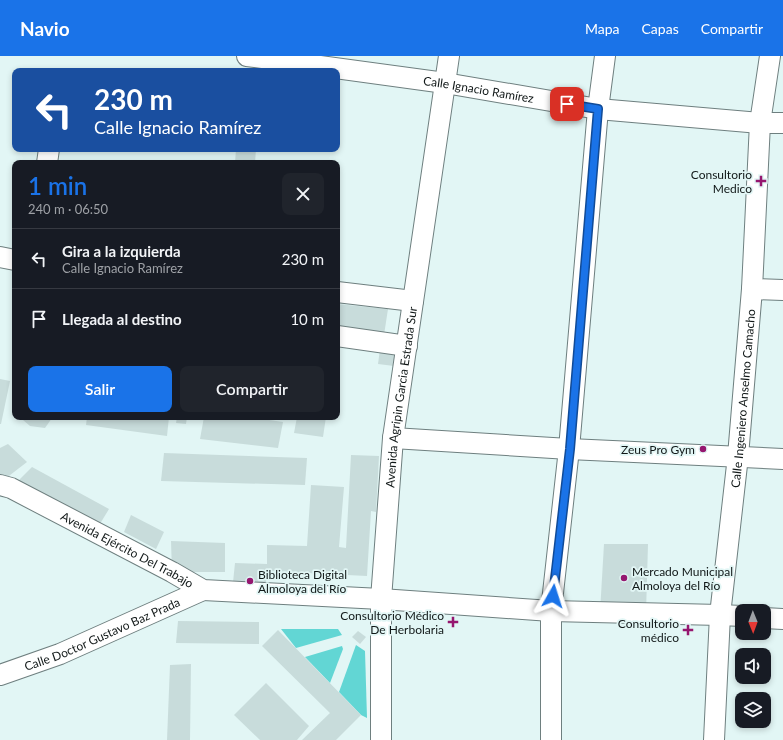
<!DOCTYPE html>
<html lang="es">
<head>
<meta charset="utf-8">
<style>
	body { margin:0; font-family:Lato,sans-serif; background:#20242c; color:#f1f3f6; height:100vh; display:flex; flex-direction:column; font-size:15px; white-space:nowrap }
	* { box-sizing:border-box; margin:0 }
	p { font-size:13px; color:#9ea1a6 }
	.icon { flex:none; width:22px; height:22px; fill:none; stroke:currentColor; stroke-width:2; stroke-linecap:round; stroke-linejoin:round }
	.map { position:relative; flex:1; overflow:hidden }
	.drawer { position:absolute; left:12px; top:104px; width:328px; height:260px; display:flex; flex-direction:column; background:#171b24; border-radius:8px; box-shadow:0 2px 6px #0003 }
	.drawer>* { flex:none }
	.guide { position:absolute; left:12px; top:12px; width:328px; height:84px; border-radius:8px; box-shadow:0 2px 6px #0003; background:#1a4fa0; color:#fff; overflow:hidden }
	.needle { width:26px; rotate:179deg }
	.buttons { position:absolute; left:735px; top:548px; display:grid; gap:8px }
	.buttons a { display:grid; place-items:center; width:36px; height:36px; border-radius:8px; background:#171b24; box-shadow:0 2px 6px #0003; font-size:20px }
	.pin { position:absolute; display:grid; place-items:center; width:34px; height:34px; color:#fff; margin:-17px; border-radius:8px; box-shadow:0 2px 6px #0006 }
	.me { position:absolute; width:44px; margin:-22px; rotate:6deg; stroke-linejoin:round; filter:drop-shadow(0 0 3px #0008) }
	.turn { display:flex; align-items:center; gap:14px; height:84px; padding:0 16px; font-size:18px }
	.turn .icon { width:52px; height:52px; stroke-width:2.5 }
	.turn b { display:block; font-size:28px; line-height:34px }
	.round { display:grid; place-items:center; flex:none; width:42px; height:42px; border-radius:8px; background:#20242c }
	.headline { display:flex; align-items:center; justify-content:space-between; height:68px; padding:0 16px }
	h1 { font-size:24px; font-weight:600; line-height:30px; color:#1a73e8 }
	.action { display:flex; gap:8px; margin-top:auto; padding:8px 16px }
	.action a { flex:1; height:46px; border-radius:8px; background:#1a73e8; color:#fff; font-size:16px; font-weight:600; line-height:46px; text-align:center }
	.action a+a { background:#20242c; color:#f1f3f6 }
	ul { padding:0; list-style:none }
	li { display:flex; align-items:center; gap:12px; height:60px; padding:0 16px; border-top:1px solid #363941 }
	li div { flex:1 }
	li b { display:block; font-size:15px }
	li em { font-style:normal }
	header { display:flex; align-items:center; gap:24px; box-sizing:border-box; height:56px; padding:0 20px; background:#1a73e8; color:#fff }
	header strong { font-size:19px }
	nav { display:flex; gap:22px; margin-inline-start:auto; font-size:14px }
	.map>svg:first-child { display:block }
</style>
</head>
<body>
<header>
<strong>Navio</strong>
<nav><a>Mapa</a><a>Capas</a><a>Compartir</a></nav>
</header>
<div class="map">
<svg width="783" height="684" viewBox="0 0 783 684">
	<rect width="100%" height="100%" fill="#e2f6f5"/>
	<g fill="#62d6d4">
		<polygon points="281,573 338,573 342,579 296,592"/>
		<polygon points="356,589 365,595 367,662 361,659 339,636"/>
		<polygon points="342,590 343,593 330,627 305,601"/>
	</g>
	<g fill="#c8dcdb">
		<polygon points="236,93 256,93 255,107 235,107"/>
		<polygon points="337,248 388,253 384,279 337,275"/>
		<polygon points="381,286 398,289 394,310 378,308"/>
		<polygon points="0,323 10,325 1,368 0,368"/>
		<polygon points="23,361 51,361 52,362 45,372 30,370 23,364"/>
		<polygon points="87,361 169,361 167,380 86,369"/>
		<polygon points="177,361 187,361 186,368 176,367"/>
		<polygon points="204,361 249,361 283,366 278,392 200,383"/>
		<polygon points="297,361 326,361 323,381 294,377"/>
		<polygon points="8,388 27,406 1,426 0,425 0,392"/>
		<polygon points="164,397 307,402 305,429 161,425"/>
		<polygon points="351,399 379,400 376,456 371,455 367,520 267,515 265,537 232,536 235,507 267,508 267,489 307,490 311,429 344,431 339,491 346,492"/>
		<polygon points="32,411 109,453 95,476 11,432"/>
		<polygon points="131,459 164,476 156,493 124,476"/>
		<polygon points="171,485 225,487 225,516 172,516"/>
		<polygon points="604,488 648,488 646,557 600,556"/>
		<polygon points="178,565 259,566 259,588 176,587"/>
		<polygon points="278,574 361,659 336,684 302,684 330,657 262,590"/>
		<polygon points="358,575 366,581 360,588 352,581"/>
		<polygon points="191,608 190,684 167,684 170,609"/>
		<polygon points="266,627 309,670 297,684 260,684 234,659"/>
	</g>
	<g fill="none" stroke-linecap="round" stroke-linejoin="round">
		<g stroke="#6e7f7f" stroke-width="22">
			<g id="minor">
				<path id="s1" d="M 247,0 L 445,27 L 598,53 L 760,67 L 783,67"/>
				<polyline points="47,107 49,93"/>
				<polyline points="0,201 15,204"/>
				<polyline points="752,233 783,234"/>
				<polyline points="337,236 413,245"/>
				<polyline points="337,280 407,290"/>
				<polyline points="393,382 569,393 783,403"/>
				<path id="s2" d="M 0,429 L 11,432 L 172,516 L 203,534 L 381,543 L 551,555 L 720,559 L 742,560"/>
				<polyline points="764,562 783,563"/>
				<path id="s3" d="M 0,619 L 60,598 L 203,534"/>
				<path id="s4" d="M 381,684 L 381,543 L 393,382 L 449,0"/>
				<polyline points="551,684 551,555 569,393 598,53 605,0"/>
				<path id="s5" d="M 714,684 L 720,559 L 738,400 L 752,233 L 760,67 L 770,0"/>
			</g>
		</g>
		<use href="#minor" stroke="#fff" stroke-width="20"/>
	</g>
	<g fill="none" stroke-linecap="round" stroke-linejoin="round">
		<g stroke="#114b97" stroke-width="10">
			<polyline id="route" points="553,540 570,393 598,53 567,48"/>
		</g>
		<use href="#route" stroke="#1a73e8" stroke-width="7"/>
	</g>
	<g fill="#95166f" stroke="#e2f6f5" stroke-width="1.5">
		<path d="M759 119h4v4h4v4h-4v4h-4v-4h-4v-4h4z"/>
		<circle cx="703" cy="393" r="4"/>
		<circle cx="624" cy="522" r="4"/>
		<circle cx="250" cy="525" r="4"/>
		<path d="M451 560h4v4h4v4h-4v4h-4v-4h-4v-4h4z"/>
		<path d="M686 568h4v4h4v4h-4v4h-4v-4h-4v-4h4z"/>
	</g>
	<g text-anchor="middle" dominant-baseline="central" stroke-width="3.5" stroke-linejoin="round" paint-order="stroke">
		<g font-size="12" fill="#111818" stroke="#e2f6f5">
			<text stroke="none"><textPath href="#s1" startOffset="234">Calle Ignacio Ramírez</textPath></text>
			<text stroke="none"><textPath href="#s4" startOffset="344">Avenida Agripin Garcia Estrada Sur</textPath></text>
			<text stroke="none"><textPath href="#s5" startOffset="343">Calle Ingeniero Anselmo Camacho</textPath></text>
			<text stroke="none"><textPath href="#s2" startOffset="143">Avenida Ejército Del Trabajo</textPath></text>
			<text stroke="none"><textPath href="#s3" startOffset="110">Calle Doctor Gustavo Baz Prada</textPath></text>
		</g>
		<g font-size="12" fill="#111818" stroke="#e2f6f5" text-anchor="end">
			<text x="752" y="118">Consultorio<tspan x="752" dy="14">Medico</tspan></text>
			<text x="695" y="393">Zeus Pro Gym</text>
			<text x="632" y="515" text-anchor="start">Mercado Municipal<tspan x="632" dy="14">Almoloya del Río</tspan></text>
			<text x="258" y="518" text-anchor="start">Biblioteca Digital<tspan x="258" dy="14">Almoloya del Río</tspan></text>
			<text x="444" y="559">Consultorio Médico<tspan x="444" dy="14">De Herbolaria</tspan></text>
			<text x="679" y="567">Consultorio<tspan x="679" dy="14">médico</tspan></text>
		</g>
	</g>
</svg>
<div class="buttons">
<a><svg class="needle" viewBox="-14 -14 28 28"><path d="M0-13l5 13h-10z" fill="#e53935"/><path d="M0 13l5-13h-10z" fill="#9ea1a6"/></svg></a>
<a><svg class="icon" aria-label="sound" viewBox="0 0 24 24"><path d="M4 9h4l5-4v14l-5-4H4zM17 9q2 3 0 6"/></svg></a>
<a><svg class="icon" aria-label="layers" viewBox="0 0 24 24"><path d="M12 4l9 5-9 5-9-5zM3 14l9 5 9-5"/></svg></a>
</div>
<div class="pin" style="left:567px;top:48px;background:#d93025"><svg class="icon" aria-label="arrive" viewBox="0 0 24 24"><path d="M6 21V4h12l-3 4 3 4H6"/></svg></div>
<svg class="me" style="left:553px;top:540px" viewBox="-20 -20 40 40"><path d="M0-17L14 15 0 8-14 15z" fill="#1a73e8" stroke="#fff" stroke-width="4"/></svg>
<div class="guide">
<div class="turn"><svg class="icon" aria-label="left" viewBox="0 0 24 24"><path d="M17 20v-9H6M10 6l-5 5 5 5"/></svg><div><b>230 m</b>Calle Ignacio Ramírez</div></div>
</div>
<section class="drawer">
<div class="headline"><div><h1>1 min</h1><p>240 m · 06:50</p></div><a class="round"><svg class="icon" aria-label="close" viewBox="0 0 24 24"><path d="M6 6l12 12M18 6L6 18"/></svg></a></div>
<ul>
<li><svg class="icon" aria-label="left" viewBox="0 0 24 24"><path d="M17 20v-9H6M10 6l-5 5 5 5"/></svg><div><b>Gira a la izquierda</b><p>Calle Ignacio Ramírez</p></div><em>230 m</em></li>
<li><svg class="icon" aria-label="arrive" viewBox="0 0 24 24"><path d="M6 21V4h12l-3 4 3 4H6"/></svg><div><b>Llegada al destino</b></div><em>10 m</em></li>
</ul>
<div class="action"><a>Salir</a><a>Compartir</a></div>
</section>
</div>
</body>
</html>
